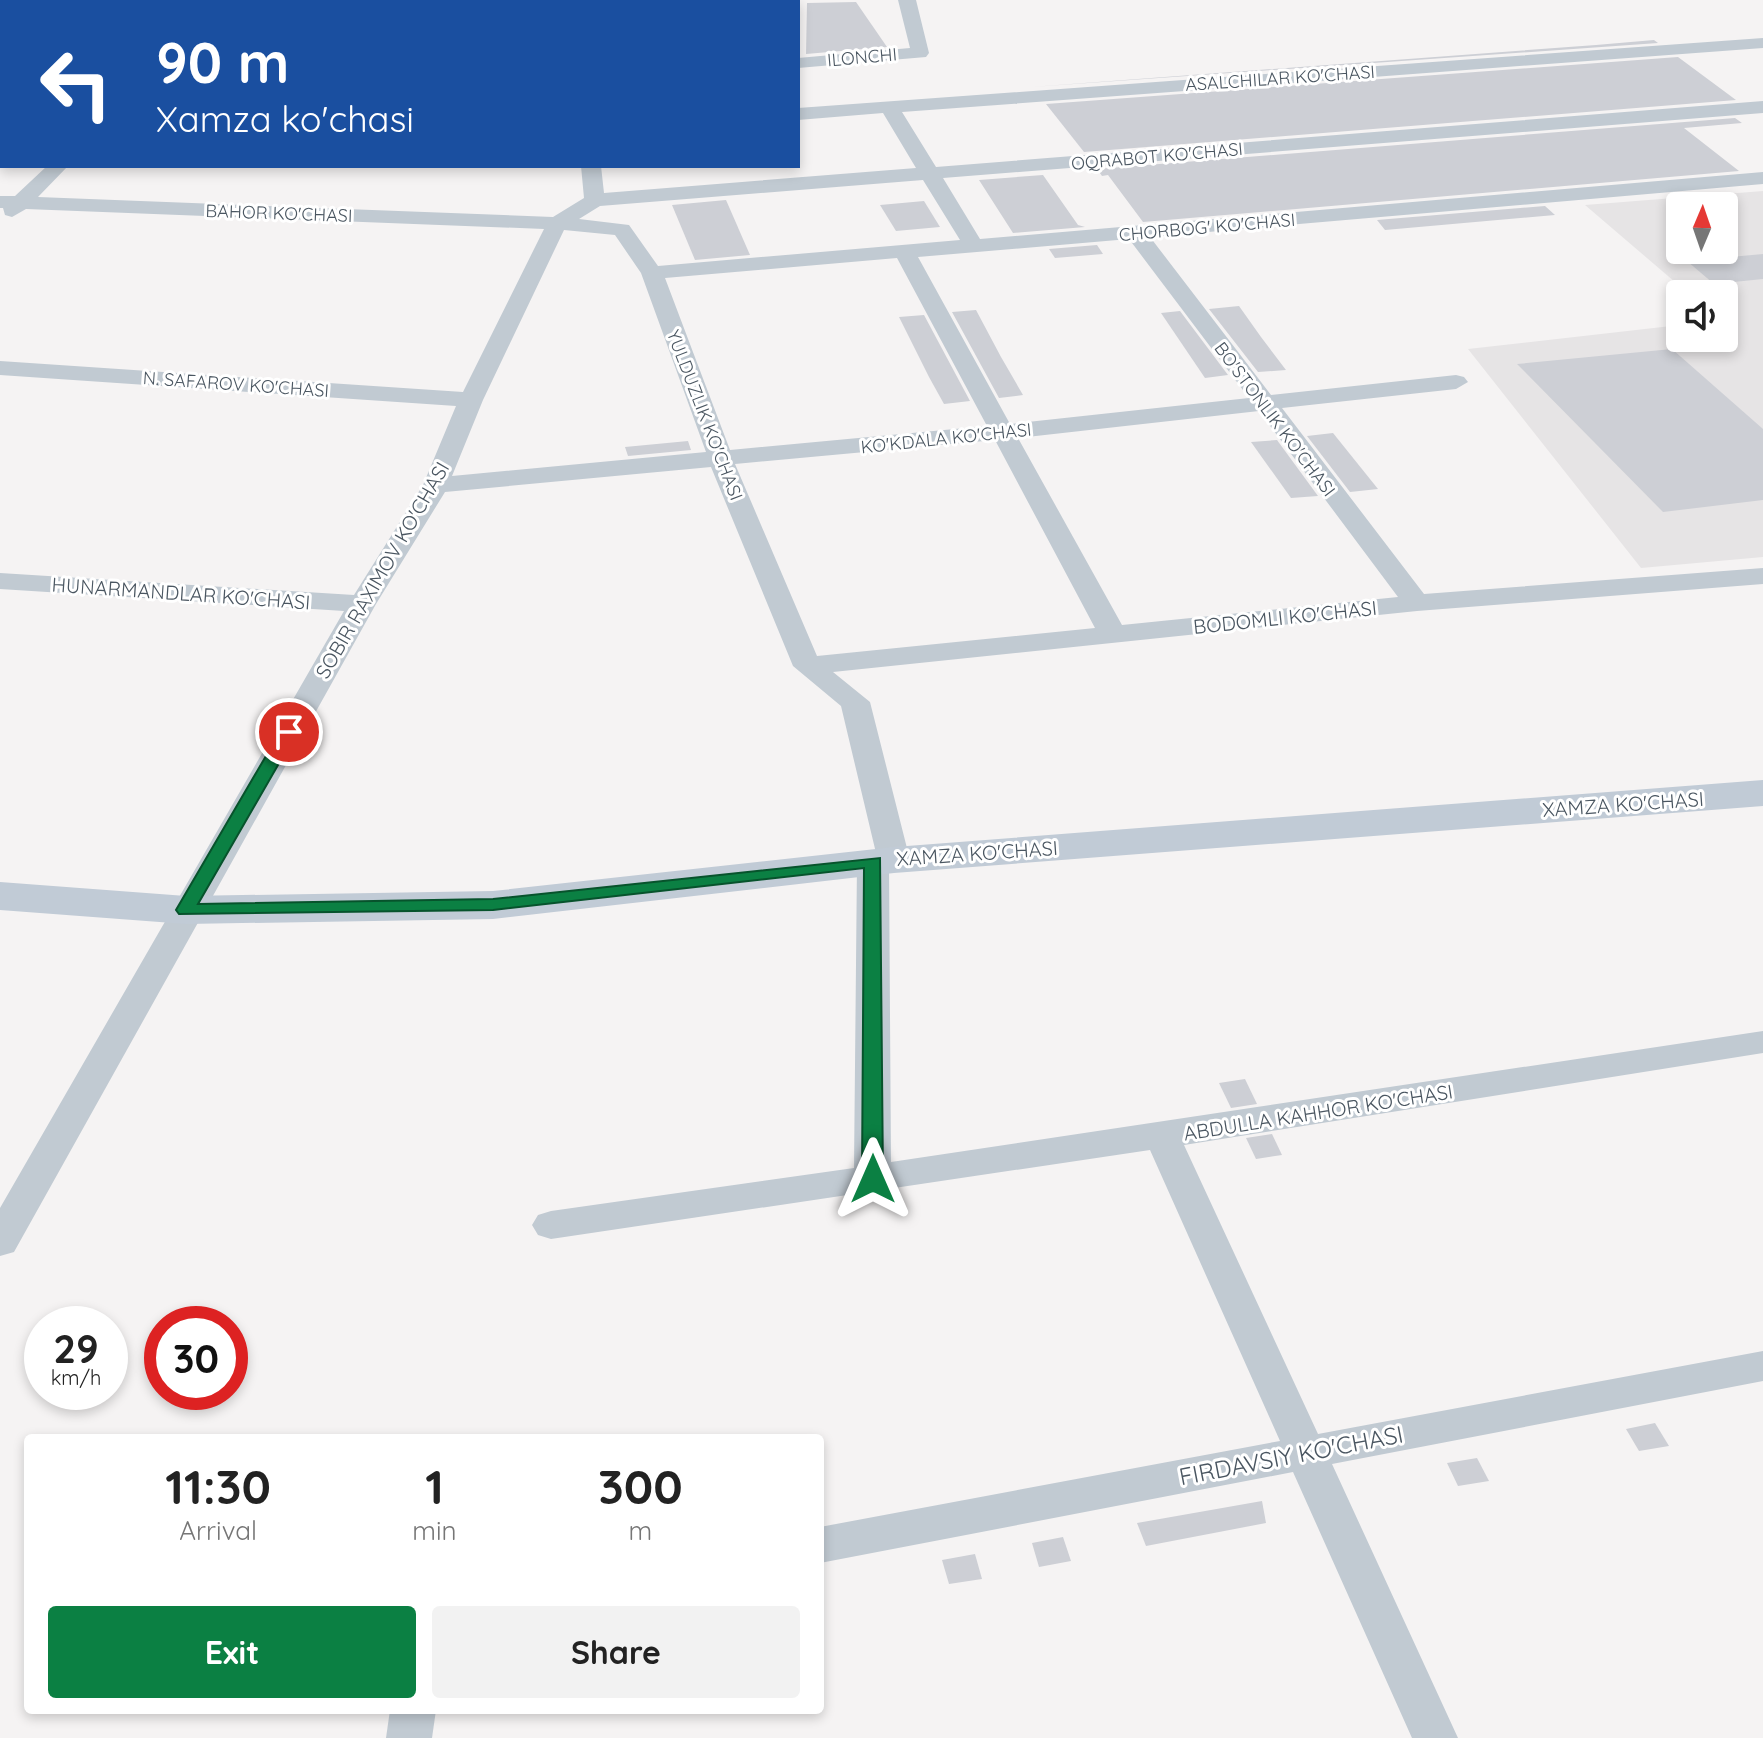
<!DOCTYPE html>
<html lang="en">
<head>
<meta charset="utf-8">
<style>
	body { margin:0; font-family:Quicksand,sans-serif; background:#f2f2f2; color:#222; height:100vh; display:flex; flex-direction:column; font-size:30px; white-space:nowrap }
	* { box-sizing:border-box; margin:0 }
	p { font-size:26px; color:#767676 }
	.icon { flex:none; width:44px; height:44px; fill:none; stroke:currentColor; stroke-width:2; stroke-linecap:round; stroke-linejoin:round }
	.map { position:relative; flex:1; overflow:hidden }
	.panel { position:absolute; left:24px; top:1434px; width:800px; height:280px; display:flex; flex-direction:column; background:#fff; border-radius:8px; box-shadow:0 4px 12px #0003 }
	.panel>* { flex:none }
	.banner { position:absolute; left:0px; top:0px; width:800px; height:168px; box-shadow:0 4px 12px #0003; background:#1a4fa0; color:#fff; overflow:hidden }
	.needle { width:52px; rotate:2deg }
	.tools { position:absolute; left:1666px; top:192px; display:grid; gap:16px }
	.tools a { display:grid; place-items:center; width:72px; height:72px; border-radius:8px; background:#fff; box-shadow:0 4px 12px #0003; font-size:40px }
	.speed { position:absolute; left:24px; top:1306px; display:flex; gap:16px; font-size:40px; font-weight:700; text-align:center }
	.speed>* { display:grid; place-content:center; width:104px; height:104px; border-radius:50%; background:#fff; box-shadow:0 4px 12px #0003; line-height:1 }
	.speed small { font-size:20px; font-weight:400 }
	.speed .limit { border:12px solid #d22; background:#fff; color:#111 }
	.pin { position:absolute; display:grid; place-items:center; width:68px; height:68px; color:#fff; margin:-34px; border:4px solid #fff; border-radius:50%; box-shadow:0 2px 8px #0007 }
	.me { position:absolute; width:88px; margin:-44px; rotate:0deg; stroke-linejoin:round; filter:drop-shadow(0 0 6px #0008) }
	.turn { display:flex; align-items:center; gap:28px; height:168px; padding:0 24px; font-size:36px }
	.turn .icon { width:104px; height:104px; stroke-width:2.5 }
	.turn b { display:block; font-size:56px; line-height:68px }
	.eta { display:flex; justify-content:space-evenly; align-items:center; height:136px; text-align:center }
	.eta b { font-size:48px; font-weight:800; line-height:56px }
	.action { display:flex; gap:16px; margin-top:auto; padding:16px 24px }
	.action a { flex:1; height:92px; border-radius:8px; background:#0b8043; color:#fff; font-size:32px; font-weight:800; line-height:92px; text-align:center }
	.action a+a { background:#f2f2f2; color:#222 }
	.map>svg:first-child { display:block }
</style>
</head>
<body>
<div class="map">
<svg width="1763" height="1738" viewBox="0 0 1763 1738">
	<rect width="100%" height="100%" fill="#f5f3f3"/>
	<path fill="#e6e4e5" fill-rule="evenodd" d="M 1763,191 L 1763,557 L 1641,568 L 1468,349 L 1680,325 L 1680,338 L 1724,338 L 1724,294 L 1689,294 L 1585,205 ZM 1680,206 L 1724,206 L 1724,250 L 1680,250 Z"/>
	<g fill="#cdcfd5">
		<polygon points="856,2 887,47 806,54 807,3"/>
		<polygon points="1654,40 1658,43 1031,87 1596,45"/>
		<polygon points="1678,57 1736,100 1084,152 1046,104"/>
		<polygon points="1735,118 1742,123 1684,128 1739,171 1143,222 1108,175 1102,176 1097,169"/>
		<polygon points="1043,175 1078,225 1085,227 1013,233 979,180"/>
		<polygon points="726,200 750,255 695,260 672,205"/>
		<polygon points="924,201 940,227 896,231 880,205"/>
		<polygon points="1545,206 1555,215 1385,230 1377,220"/>
		<polygon points="1097,245 1103,254 1055,258 1049,249"/>
		<polygon points="1763,254 1763,279 1714,284 1687,261"/>
		<polygon points="1239,306 1261,337 1286,370 1258,372 1209,309"/>
		<polygon points="976,310 1001,357 1023,395 999,398 952,312"/>
		<polygon points="1180,311 1228,375 1205,378 1161,313"/>
		<polygon points="924,315 970,401 944,404 929,377 899,317"/>
		<polygon points="1672,349 1763,429 1763,500 1663,512 1517,364"/>
		<polygon points="1333,433 1378,489 1350,492 1307,436"/>
		<polygon points="1277,440 1318,496 1291,498 1251,442"/>
		<polygon points="688,441 691,450 628,456 625,447"/>
		<polygon points="1245,1079 1257,1104 1231,1108 1219,1083"/>
		<polygon points="1272,1134 1282,1155 1256,1159 1246,1138"/>
		<polygon points="1655,1423 1669,1446 1639,1451 1626,1429"/>
		<polygon points="1477,1458 1489,1481 1458,1486 1447,1463"/>
		<polygon points="1262,1501 1266,1523 1146,1546 1137,1523"/>
		<polygon points="1063,1537 1071,1561 1039,1567 1032,1543"/>
		<polygon points="975,1554 982,1579 949,1584 942,1560"/>
	</g>
	<g fill="none" stroke-linecap="round" stroke-linejoin="round">
		<g fill="#c1cad2" fill-rule="evenodd">
			<polygon points="218,0 236,0 216,2"/>
			<polygon points="692,0 713,0 690,2"/>
			<polygon points="898,0 916,0 929,53 926,57 798,68 798,58 910,48"/>
			<path d="M 1763,38 L 1763,48 L 902,112 L 936,167 L 1763,101 L 1763,113 L 943,178 L 980,239 L 1763,172 L 1763,184 L 1150,237 L 1271,395 L 1456,375 L 1464,377 L 1468,382 L 1456,389 L 1282,408 L 1424,594 L 1763,568 L 1763,584 L 1417,611 L 833,672 L 870,702 L 910,860 L 905,867 L 889,868 L 891,1162 L 1763,1031 L 1763,1053 L 1184,1145 L 1318,1434 L 1763,1351 L 1763,1381 L 1332,1464 L 1458,1738 L 1412,1738 L 1293,1472 L 820,1563 L 820,1527 L 1280,1441 L 1150,1150 L 551,1239 L 538,1235 L 532,1225 L 538,1215 L 551,1211 L 854,1168 L 857,862 L 862,855 L 876,853 L 841,706 L 793,666 L 711,467 L 445,492 L 376,604 L 14,1252 L 0,1256 L 0,1208 L 344,611 L 0,589 L 0,573 L 354,595 L 423,485 L 456,406 L 0,375 L 0,361 L 463,392 L 544,229 L 26,209 L 12,217 L 5,215 L 3,208 L 0,208 L 0,196 L 15,196 L 47,166 L 68,166 L 38,197 L 553,217 L 584,198 L 581,166 L 601,166 L 604,193 L 916,168 L 883,113 L 798,120 L 798,108 ZM 923,180 L 960,240 L 658,266 L 629,225 L 579,219 L 600,206 ZM 564,230 L 615,235 L 641,273 L 706,452 L 452,476 L 483,400 ZM 1129,239 L 1249,398 L 1010,424 L 918,257 ZM 897,258 L 987,426 L 730,450 L 665,278 ZM 1259,411 L 1398,597 L 1122,625 L 1018,438 ZM 995,440 L 1095,628 L 817,656 L 735,464 Z"/>
			<rect x="0" y="61" width="2" height="12"/>
			<polygon points="390,1710 436,1710 432,1738 386,1738"/>
		</g>
		<polygon fill="#c1cbd6" fill-rule="evenodd" points="1763,780 1763,806 894,873 493,919 186,924 0,910 0,882 186,896 493,891 894,847"/>
	</g>
	<polygon fill="#0b8043" stroke="#07532c" stroke-width="2" points="289,727 297,732 198,904 493,899 880,858 883,1179 880,1184 865,1184 862,1179 864,868 493,910 179,914 176,910 280,732"/>
	<g text-anchor="middle" dominant-baseline="central" stroke-width="6" stroke-linejoin="round" paint-order="stroke">
		<g font-size="18" fill="#4a5661" stroke="#fff">
			<text transform="translate(862 57) rotate(-5)">ILONCHI</text>
			<text transform="translate(1280 78) rotate(-4)">ASALCHILAR KO'CHASI</text>
			<text transform="translate(1157 156) rotate(-5)">OQRABOT KO'CHASI</text>
			<text transform="translate(279 213) rotate(2)">BAHOR KO'CHASI</text>
			<text transform="translate(1207 227) rotate(-5)">CHORBOG' KO'CHASI</text>
			<text transform="translate(236 384) rotate(4)">N. SAFAROV KO'CHASI</text>
			<text transform="translate(705 415) rotate(69)">YULDUZLIK KO'CHASI</text>
			<text transform="translate(1275 419) rotate(53)">BO'STONLIK KO'CHASI</text>
			<text transform="translate(946 438) rotate(-6)">KO'KDALA KO'CHASI</text>
		</g>
		<g font-size="20" fill="#4a5661" stroke="#fff">
			<text transform="translate(382 570) rotate(-60)">SOBIR RAXIMOV KO'CHASI</text>
			<text transform="translate(181 593) rotate(4)">HUNARMANDLAR KO'CHASI</text>
			<text transform="translate(1285 617) rotate(-6)">BODOMLI KO'CHASI</text>
			<text transform="translate(1623 804) rotate(-4)">XAMZA KO'CHASI</text>
			<text transform="translate(977 853) rotate(-4)">XAMZA KO'CHASI</text>
			<text transform="translate(1318 1112) rotate(-9)">ABDULLA KAHHOR KO'CHASI</text>
		</g>
		<g font-size="24" fill="#4a5661" stroke="#fff">
			<text transform="translate(1291 1455) rotate(-11)">FIRDAVSIY KO'CHASI</text>
		</g>
	</g>
</svg>
<div class="tools">
<a><svg class="needle" viewBox="-14 -14 28 28"><path d="M0-13l5 13h-10z" fill="#e53935"/><path d="M0 13l5-13h-10z" fill="#767676"/></svg></a>
<a><svg class="icon" aria-label="sound" viewBox="0 0 24 24"><path d="M4 9h4l5-4v14l-5-4H4zM17 9q2 3 0 6"/></svg></a>
</div>
<div class="speed"><div>29<small>km/h</small></div><div class="limit">30</div></div>
<div class="pin" style="left:289px;top:732px;background:#d93025"><svg class="icon" aria-label="arrive" viewBox="0 0 24 24"><path d="M6 21V4h12l-3 4 3 4H6"/></svg></div>
<svg class="me" style="left:873px;top:1179px" viewBox="-20 -20 40 40"><path d="M0-17L14 15 0 8-14 15z" fill="#0b8043" stroke="#fff" stroke-width="4"/></svg>
<div class="banner">
<div class="turn"><svg class="icon" aria-label="left" viewBox="0 0 24 24"><path d="M17 20v-9H6M10 6l-5 5 5 5"/></svg><div><b>90 m</b>Xamza ko'chasi</div></div>
</div>
<section class="panel">
<div class="eta">
<div><b>11:30</b><p>Arrival</p></div>
<div><b>1</b><p>min</p></div>
<div><b>300</b><p>m</p></div>
</div>
<div class="action"><a>Exit</a><a>Share</a></div>
</section>
</div>
</body>
</html>
